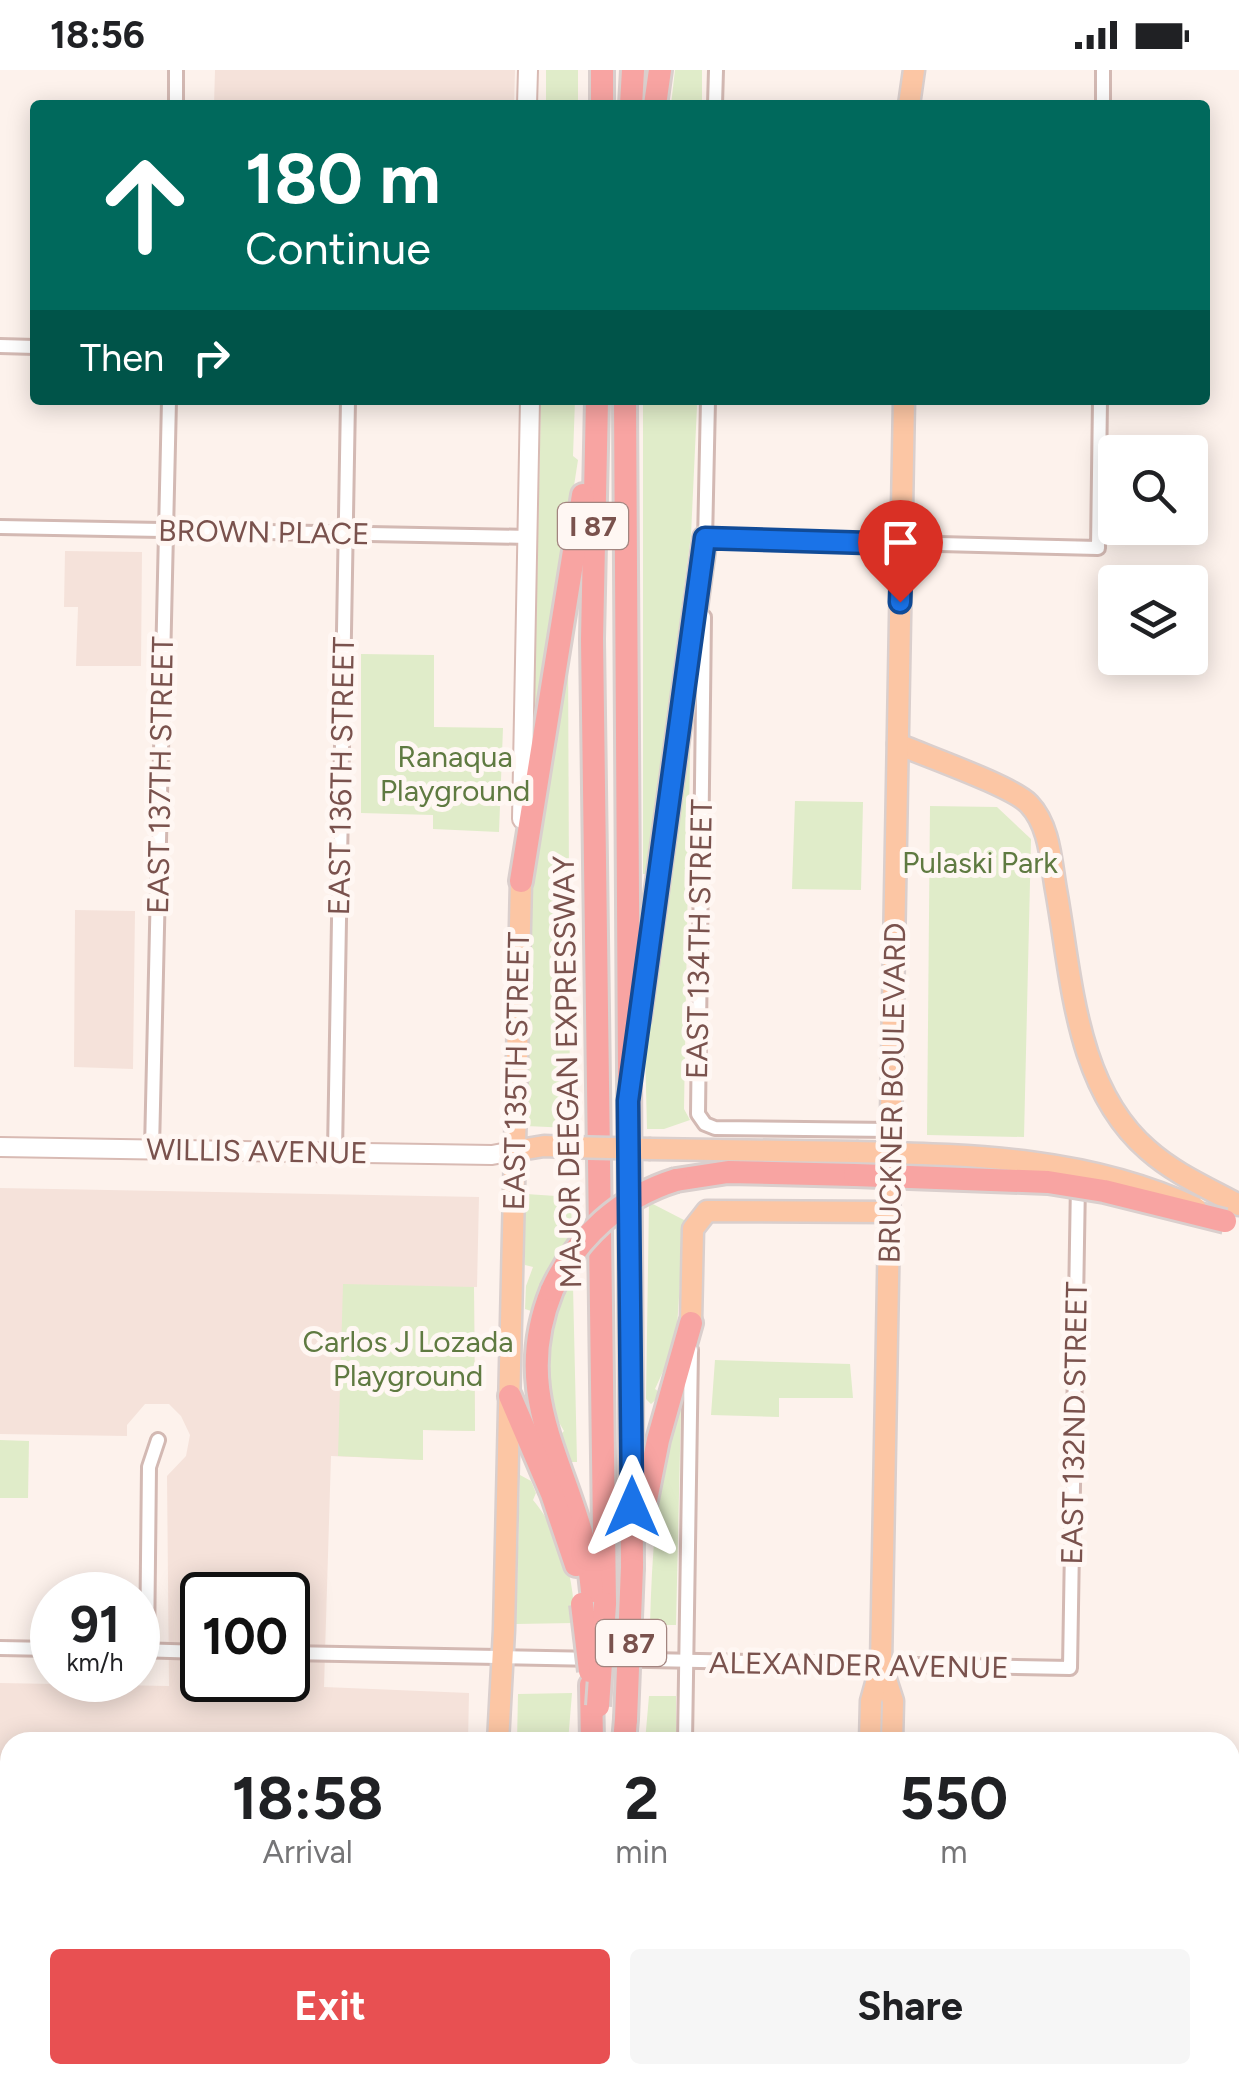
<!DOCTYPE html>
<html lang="en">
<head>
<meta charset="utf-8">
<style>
	body { margin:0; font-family:Figtree,sans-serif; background:#f6f6f6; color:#202124; height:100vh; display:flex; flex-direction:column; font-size:38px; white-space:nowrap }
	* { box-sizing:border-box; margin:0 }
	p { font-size:32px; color:#757577 }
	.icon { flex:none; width:55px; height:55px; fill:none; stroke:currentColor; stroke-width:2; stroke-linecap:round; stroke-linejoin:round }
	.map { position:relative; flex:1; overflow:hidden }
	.details { position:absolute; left:0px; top:1662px; width:1240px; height:352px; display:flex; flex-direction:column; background:#fff; border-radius:30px 30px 0 0; box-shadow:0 5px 25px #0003 }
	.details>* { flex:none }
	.top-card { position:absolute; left:30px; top:30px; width:1180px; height:305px; border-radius:10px; box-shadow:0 5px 25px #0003; background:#00695c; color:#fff; overflow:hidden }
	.fabs { position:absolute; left:1098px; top:365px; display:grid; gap:20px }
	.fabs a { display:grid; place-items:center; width:110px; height:110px; border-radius:10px; background:#fff; box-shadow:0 5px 25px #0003; font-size:50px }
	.speed { position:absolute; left:30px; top:1502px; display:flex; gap:20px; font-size:50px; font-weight:700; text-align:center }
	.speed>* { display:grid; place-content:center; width:130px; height:130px; border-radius:50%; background:#fff; box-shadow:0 5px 25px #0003; line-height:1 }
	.speed small { font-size:25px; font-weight:400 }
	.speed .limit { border:5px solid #111; border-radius:15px; background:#fff; color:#111 }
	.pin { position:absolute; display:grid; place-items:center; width:85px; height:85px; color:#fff; margin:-102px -42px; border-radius:50% 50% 50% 0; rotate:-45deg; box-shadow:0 0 10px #0007 }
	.pin .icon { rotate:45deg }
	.me { position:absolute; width:110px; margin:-55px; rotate:0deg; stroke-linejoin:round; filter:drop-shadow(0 0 8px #0008) }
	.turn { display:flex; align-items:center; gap:35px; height:210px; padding:0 50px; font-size:45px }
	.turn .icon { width:130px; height:130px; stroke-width:2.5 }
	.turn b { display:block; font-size:70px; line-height:85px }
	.then { display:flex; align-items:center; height:95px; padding:0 50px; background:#0003; gap:20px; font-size:38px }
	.eta { display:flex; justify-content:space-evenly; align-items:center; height:170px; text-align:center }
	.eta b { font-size:60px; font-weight:700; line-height:70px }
	.action { display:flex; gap:20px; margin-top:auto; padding:20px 50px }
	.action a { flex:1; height:115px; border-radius:10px; background:#e85052; color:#fff; font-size:40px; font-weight:700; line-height:115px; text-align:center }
	.action a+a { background:#f6f6f6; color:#202124 }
	.status { display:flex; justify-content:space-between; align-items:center; height:70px; padding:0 50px; background:#fff; direction:ltr }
	.status svg { height:28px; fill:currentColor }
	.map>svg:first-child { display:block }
</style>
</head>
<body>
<div class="status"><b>18:56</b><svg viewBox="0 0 49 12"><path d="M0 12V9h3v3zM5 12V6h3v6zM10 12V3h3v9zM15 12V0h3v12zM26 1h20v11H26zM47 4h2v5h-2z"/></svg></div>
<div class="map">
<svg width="1239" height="2013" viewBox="0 0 1239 2013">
	<rect width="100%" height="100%" fill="#fdf2ec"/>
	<g fill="#f5e2da" fill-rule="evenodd">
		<polygon points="215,0 515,0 514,35 214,35"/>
		<polygon points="65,481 142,482 141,596 76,596 78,537 64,537"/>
		<polygon points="75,840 135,841 133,999 74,997"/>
		<path d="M 0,1118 L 479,1127 L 477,1217 L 474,1217 L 475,1361 L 423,1360 L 423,1390 L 331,1386 L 324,1617 L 469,1623 L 468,1672 L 10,1672 L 10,1993 L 0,1993 L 0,1613 L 169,1616 L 167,1406 L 186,1386 L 190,1365 L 181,1346 L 169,1334 L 145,1334 L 127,1355 L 127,1366 L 0,1364 ZM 202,1525 L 288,1525 L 288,1610 L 202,1610 Z"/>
	</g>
	<g fill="#e0ecc9">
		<rect x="546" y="0" width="32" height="35"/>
		<polygon points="675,0 702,0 702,35 671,35"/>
		<polygon points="541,330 575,330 573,386 578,390 551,564 534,643"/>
		<polygon points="643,330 695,330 697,336 691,465 647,804 643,804"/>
		<polygon points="568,578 570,1058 526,1056 533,753"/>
		<polygon points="361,584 434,585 434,657 503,658 499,762 433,759 433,745 361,743"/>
		<polygon points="691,628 684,1039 690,1050 664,1059 647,1059 645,979 658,859"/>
		<polygon points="795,731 863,732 861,820 792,819"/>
		<polygon points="930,736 997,737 1031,769 1024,1067 927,1065"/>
		<polygon points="526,1124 571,1127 577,1392 569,1392 559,1366 564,1361 553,1342 547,1314 552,1260 562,1225 552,1196 531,1241 525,1239 526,1216 533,1197 525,1195 524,1128"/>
		<polygon points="649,1132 684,1150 676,1273 655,1319 662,1324 651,1334 646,1329"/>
		<polygon points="343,1214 474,1217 475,1361 423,1360 423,1390 338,1386"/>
		<polygon points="715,1290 850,1294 853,1328 779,1328 779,1347 711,1345"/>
		<path d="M 681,1336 L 676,1555 L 650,1555 C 652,1478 657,1411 676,1337 Z"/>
		<polygon points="0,1370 29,1371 28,1428 0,1428"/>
		<path d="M 520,1405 L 531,1411 L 536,1423 L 533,1430 C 562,1465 575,1508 574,1553 L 516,1554 Z"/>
		<polygon points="572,1623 568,1672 517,1672 518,1624"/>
		<polygon points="649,1626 676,1626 676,1672 645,1672"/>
	</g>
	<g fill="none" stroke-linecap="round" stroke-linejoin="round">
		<g stroke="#d3b9b3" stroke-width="18">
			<g id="minor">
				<polyline points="176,35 176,0"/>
				<polyline points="715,35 716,0"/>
				<polyline points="1103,35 1103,0"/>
				<polyline points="0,276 35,277"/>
				<polyline points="0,457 528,467"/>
				<polyline points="705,468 1098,478 1100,330"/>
				<polyline points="705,472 708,330"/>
				<polyline points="704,547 698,1044 705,1054 715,1058 891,1060"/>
				<polyline points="152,1079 169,330"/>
				<polyline points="335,1082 348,330"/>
				<polyline points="0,1578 52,1579"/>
				<polyline points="138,1580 202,1582"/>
				<polyline points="147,1581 149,1397 158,1370"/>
				<polyline points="288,1583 1070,1598 1078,1112"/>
				<polyline points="685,1672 691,1280"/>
				<polyline points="679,2013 680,2005"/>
			</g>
		</g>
		<g stroke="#d8bab3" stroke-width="22">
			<g id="secondary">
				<polyline points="527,35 528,0"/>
				<polyline points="522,749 530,330"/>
				<polyline points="0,1077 492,1085 514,1081"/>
			</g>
		</g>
		<g stroke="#dacfcd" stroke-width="25">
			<g id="primary">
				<polyline points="909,35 914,0"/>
				<path d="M 898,674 C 925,686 1012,716 1029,734 C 1050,756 1051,792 1056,820 C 1072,908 1075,1017 1148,1080 C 1175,1104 1208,1118 1239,1135"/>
				<polyline points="651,1079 856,1082"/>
				<polyline points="514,1081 544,1076 569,1077"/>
				<polyline points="691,1253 693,1159 707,1141 890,1142"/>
				<polyline points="882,1597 893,1631 892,1672"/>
				<polyline points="498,1672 504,1560 521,811"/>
				<polyline points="870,1672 871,1631 881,1595 904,330"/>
				<polyline points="490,2013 491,2005"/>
				<polyline points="863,2013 863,2005"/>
				<polyline points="886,2013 886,2005"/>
			</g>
		</g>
		<g stroke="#dacfcd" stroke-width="28">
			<g id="motorway">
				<polyline points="602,35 602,0"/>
				<polyline points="631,35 633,0"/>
				<polyline points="655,35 660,0"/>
				<polyline points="597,330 592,569 605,1534"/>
				<polyline points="625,330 632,1497"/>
				<polyline points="521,811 583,425"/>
				<polyline points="639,948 705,468"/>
				<polyline points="676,1110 728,1102 855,1105"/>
				<path d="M 552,1220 C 504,1338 583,1408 592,1521"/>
				<polyline points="510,1326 552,1424 576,1495"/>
				<polyline points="640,1460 658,1370 691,1253"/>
				<polyline points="591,1615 592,1672"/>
				<polyline points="624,1672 626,1649"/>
				<polyline points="518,2013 520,2005"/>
				<polyline points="547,2013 550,2005"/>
			</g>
		</g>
		<use href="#minor" stroke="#fff" stroke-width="12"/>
		<use href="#secondary" stroke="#fff" stroke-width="18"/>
		<use href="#primary" stroke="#fcc6a4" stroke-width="20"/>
		<use href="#motorway" stroke="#f8a4a2" stroke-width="22"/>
		<g stroke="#b2a8c9" stroke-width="9">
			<g id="rail">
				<polyline points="1230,1972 1239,1941"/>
				<polyline points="1218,2013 1220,2005"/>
			</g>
		</g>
		<use href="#rail" stroke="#fff7f3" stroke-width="5" stroke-dasharray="15" stroke-linecap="butt"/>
		<g stroke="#dacfcd" stroke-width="25" stroke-linecap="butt">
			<g id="primary-bridge">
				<polyline points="569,1077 651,1079"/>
				<path d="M 856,1082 C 973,1085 1088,1087 1196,1138"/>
			</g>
		</g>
		<g stroke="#dacfcd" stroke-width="28" stroke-linecap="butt">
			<g id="motorway-bridge">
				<polyline points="855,1105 1048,1112 1104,1121 1225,1151"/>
				<path d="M 552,1220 C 576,1167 621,1127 676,1110"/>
				<polyline points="582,1534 590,1601"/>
				<polyline points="598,1636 605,1534"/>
				<polyline points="626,1649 632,1497"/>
			</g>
		</g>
		<use href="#primary-bridge" stroke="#fcc6a4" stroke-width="20"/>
		<use href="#motorway-bridge" stroke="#f8a4a2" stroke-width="22"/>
	</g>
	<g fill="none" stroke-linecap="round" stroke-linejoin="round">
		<g stroke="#114b97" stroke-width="25">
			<polyline id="route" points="632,1437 628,1031 705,468 902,474 900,532"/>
		</g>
		<use href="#route" stroke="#1a73e8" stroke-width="18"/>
	</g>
	<g text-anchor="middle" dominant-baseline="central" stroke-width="10" stroke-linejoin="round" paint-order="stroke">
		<g fill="#fff7f3" stroke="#a2847f" stroke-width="2.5">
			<rect x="558" y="433" width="70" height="46" rx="8"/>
			<rect x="596" y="1550" width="70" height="46" rx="8"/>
		</g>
		<g font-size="28" font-weight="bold" fill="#7a524d">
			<text x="593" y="456">I 87</text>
			<text x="631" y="1573">I 87</text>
		</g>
		<g font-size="30" fill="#7a524d" stroke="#fff7f3">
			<text transform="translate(264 462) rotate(1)">BROWN PLACE</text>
			<text transform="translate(160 705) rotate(-89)">EAST 137TH STREET</text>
			<text transform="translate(341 706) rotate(-89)">EAST 136TH STREET</text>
			<text transform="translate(699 869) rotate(-89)">EAST 134TH STREET</text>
			<text transform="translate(516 1001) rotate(-89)">EAST 135TH STREET</text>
			<text transform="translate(567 1002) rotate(-91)">MAJOR DEEGAN EXPRESSWAY</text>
			<text transform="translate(892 1023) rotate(-89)">BRUCKNER BOULEVARD</text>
			<text transform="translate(257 1081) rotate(1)">WILLIS AVENUE</text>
			<text transform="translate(1074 1353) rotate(-89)">EAST 132ND STREET</text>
			<text transform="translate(859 1595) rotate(1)">ALEXANDER AVENUE</text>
		</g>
		<g font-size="30" fill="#5f7a41" stroke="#fff7f3">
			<text x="455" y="686">Ranaqua<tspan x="455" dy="34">Playground</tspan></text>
			<text x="980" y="792">Pulaski Park</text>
			<text x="408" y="1271">Carlos J Lozada<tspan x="408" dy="34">Playground</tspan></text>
		</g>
	</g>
</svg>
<div class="fabs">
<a><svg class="icon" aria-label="search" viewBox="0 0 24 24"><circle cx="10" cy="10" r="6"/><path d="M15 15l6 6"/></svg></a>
<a><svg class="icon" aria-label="layers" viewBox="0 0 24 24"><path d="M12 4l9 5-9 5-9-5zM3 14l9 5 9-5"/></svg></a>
</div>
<div class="speed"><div>91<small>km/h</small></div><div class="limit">100</div></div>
<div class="pin" style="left:900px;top:532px;background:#d93025"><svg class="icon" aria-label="arrive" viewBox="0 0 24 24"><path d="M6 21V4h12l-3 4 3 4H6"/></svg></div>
<svg class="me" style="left:632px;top:1437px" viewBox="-20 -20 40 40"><path d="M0-17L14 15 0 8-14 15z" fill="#1a73e8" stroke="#fff" stroke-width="4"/></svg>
<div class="top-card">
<div class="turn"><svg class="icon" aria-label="ahead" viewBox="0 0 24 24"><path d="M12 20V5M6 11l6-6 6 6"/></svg><div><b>180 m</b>Continue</div></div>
<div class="then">Then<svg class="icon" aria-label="right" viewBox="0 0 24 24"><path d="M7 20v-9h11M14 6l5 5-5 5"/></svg></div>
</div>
<section class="details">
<div class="eta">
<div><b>18:58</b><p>Arrival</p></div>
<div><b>2</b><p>min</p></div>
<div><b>550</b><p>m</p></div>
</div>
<div class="action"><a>Exit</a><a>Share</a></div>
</section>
</div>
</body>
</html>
